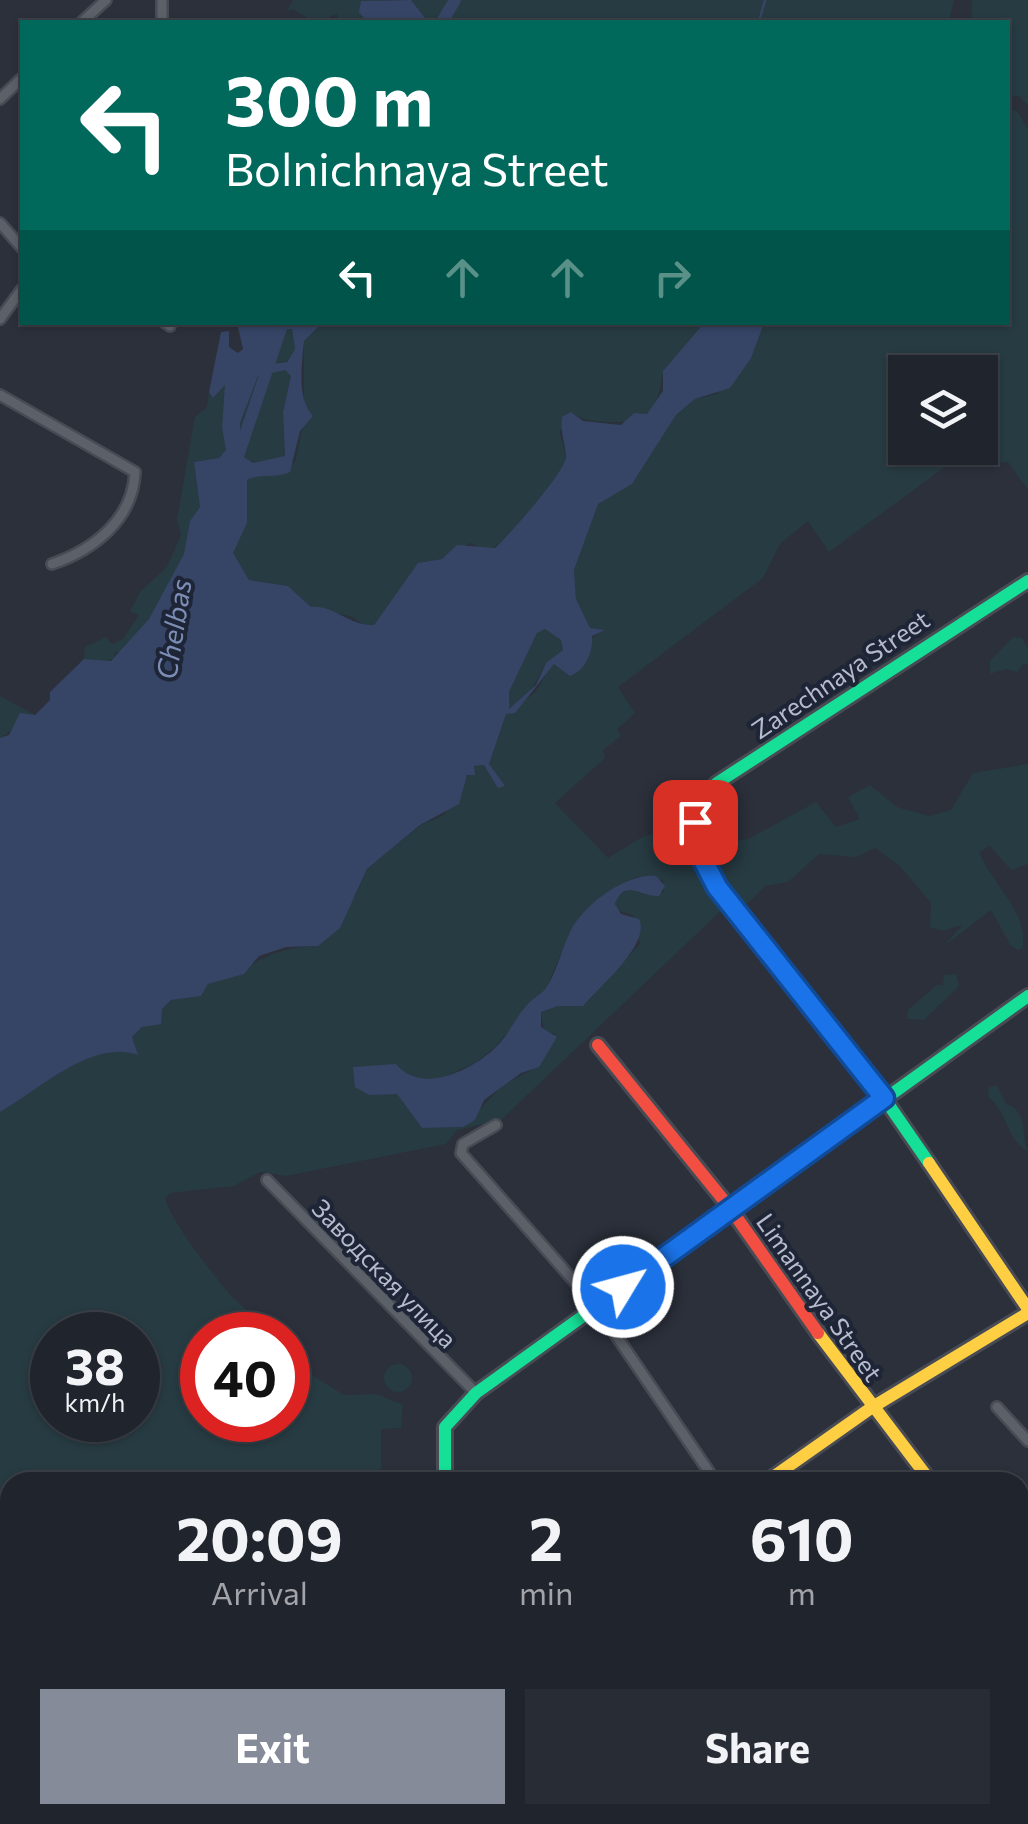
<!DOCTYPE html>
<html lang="en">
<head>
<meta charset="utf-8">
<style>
	body { margin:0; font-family:Commissioner,sans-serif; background:#282c34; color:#f1f3f6; height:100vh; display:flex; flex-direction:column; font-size:38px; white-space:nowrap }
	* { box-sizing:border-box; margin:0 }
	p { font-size:32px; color:#a2a4a9 }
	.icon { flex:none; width:55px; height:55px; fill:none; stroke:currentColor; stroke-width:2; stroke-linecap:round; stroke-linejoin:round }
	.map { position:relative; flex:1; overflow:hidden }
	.side { position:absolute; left:0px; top:1472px; width:1030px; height:352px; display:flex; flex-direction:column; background:#20242c; border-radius:30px 30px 0 0; box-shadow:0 2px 8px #0004,0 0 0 2px #3d4148 }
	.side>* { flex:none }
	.banner { position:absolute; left:20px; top:20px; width:990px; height:305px; border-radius:0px; box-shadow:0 2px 8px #0004,0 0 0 2px #3d4148; background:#00695c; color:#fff; overflow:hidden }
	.fabs { position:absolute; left:888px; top:355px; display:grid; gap:20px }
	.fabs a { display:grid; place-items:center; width:110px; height:110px; border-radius:0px; background:#20242c; box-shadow:0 2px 8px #0004,0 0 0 2px #3d4148; font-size:50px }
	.speed { position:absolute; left:30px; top:1312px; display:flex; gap:20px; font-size:50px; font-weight:700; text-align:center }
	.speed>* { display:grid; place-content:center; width:130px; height:130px; border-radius:50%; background:#20242c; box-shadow:0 2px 8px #0004,0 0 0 2px #3d4148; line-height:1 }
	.speed small { font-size:25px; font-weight:400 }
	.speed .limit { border:15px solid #d22; background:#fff; color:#111 }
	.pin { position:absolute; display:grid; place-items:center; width:85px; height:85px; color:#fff; margin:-42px; border-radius:20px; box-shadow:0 5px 15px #0006 }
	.me { position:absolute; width:110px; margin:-55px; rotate:53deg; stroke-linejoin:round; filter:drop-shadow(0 0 8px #0008) }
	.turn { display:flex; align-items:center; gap:35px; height:210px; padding:0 40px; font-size:45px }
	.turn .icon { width:130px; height:130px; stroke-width:2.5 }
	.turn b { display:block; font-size:70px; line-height:85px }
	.lanes { display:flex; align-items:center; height:95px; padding:0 40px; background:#0003; justify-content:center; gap:50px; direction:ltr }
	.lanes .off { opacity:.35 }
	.eta { display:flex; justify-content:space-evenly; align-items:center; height:170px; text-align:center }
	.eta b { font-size:60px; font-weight:700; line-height:70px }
	.button { display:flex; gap:20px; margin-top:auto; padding:20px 40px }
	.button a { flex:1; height:115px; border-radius:0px; background:#858b99; color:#fff; font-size:40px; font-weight:700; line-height:115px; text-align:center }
	.button a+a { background:#282c34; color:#f1f3f6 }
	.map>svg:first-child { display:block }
</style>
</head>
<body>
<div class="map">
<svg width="1028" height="1824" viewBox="0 0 1028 1824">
	<rect width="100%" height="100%" fill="#2b303b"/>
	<g fill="#273b42" fill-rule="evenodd">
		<polygon points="293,0 380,0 369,2 367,22 338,22 337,14 329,17 331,22 315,22 292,9 287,11"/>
		<polygon points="411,0 954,0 949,22 448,22 426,19"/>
		<polygon points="972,0 1028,0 1028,106 1019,96 1008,97 1008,22 972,22"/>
		<path d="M 1008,109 L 1017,111 L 1028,129 L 1028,490 L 1008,462 L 977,463 L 968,450 L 829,552 L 808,521 L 780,544 L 763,578 L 618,687 L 635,713 L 617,729 L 621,736 L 603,750 L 605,758 L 555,803 L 608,858 L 644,836 L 689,826 L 726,906 L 501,1120 L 457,1130 L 446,1144 L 286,1176 L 260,1172 L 234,1186 L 170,1193 L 165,1198 C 171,1222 211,1271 227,1291 C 244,1311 250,1304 255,1335 L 202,1335 L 202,1420 L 288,1420 L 288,1360 L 344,1395 L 377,1394 L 403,1405 L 401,1428 L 381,1429 L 381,1482 L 10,1482 L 10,1580 L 0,1577 L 0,1112 C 38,1089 92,1040 137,1053 L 132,1037 L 171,1000 L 201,996 L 208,984 C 257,969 261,948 318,946 L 356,895 L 367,869 L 421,825 L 444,815 L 474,766 L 484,765 L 498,784 L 489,764 L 506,713 L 536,692 L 550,667 L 604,630 L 590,628 L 576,599 L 574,570 L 598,503 L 632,484 L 676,415 L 695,399 L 717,394 L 764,323 L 902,322 L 905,326 C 940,327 972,323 1008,322 ZM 905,372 L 980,372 L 980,448 L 956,448 L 943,460 L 936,448 L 905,448 ZM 636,877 L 663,880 L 664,892 L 646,895 L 629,889 L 616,898 L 616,910 L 633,915 L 640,944 L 583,1006 L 558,1006 L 541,1012 L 544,1031 L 555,1034 L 539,1066 L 503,1085 L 463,1127 L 422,1128 L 397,1094 L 353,1068 L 421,1080 L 442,1078 L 476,1062 L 494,1048 L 546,989 L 570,932 ZM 52,1335 L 138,1335 L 138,1420 L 52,1420 Z"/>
		<path d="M 322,323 L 704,323 L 663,371 C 658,409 649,424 609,422 C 592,421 586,422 571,412 L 560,432 C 561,443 568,453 565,463 C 563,473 503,544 492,548 C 484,552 477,546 470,543 L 442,559 L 418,563 L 374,625 L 364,626 L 353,617 L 311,607 L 288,586 L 249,580 L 232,553 L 247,523 L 247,480 L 295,462 L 304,421 L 304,341 Z"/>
		<polygon points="284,329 292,329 295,349 287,361 263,365 275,333"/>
		<polygon points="285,370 291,376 283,412 285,457 253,463 242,456 240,423 258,376"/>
		<path d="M 226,381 L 222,427 L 227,450 L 219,458 L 194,462 L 200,507 C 190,522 190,535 185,551 C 173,585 147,626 124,652 L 115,652 L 114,658 L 103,662 L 84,659 L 85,647 L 106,637 L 112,644 L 123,639 L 139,615 L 130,612 L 140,592 L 167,567 L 181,535 L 177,519 L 195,417 L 207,407 L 209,392 L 214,398 Z"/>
		<polygon points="545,629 561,640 563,650 544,666 532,689 509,709 509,692 537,633"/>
		<polygon points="1013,637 1022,638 1028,648 1028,665 1023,664 1018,672 1006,669 990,674 990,661"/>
		<polygon points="0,696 35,715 0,738"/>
		<path d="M 1028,764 L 1028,864 L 1011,870 L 990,846 L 979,852 C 991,883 1028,911 1023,948 L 1018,950 L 1011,946 L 991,910 L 944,946 L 962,925 L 943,931 L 930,927 L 931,903 L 900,866 L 875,848 L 856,857 L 819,854 L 788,882 L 765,886 L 741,910 L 714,873 L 702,837 L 717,829 L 731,841 L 748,839 L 816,802 L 836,827 L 860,819 L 848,797 L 870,785 L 897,807 L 929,816 L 951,810 L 973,773 Z"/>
		<polygon points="956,974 959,986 924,1020 907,1019 908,1010 937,985 943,985 944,975"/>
		<path d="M 997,1085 L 1006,1104 C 1028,1110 1021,1135 1028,1152 C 1005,1138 1008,1111 988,1097 L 989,1087 Z"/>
		<circle cx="398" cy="1378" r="14"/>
	</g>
	<g fill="#364566" fill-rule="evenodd">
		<polygon points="411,0 426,19 448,22 367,22 359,12 361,1"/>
		<path d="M 237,323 L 322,323 L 304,341 C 302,364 296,398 313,416 L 300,431 L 290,472 C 275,479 260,473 247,480 L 247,523 L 233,553 L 249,580 L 288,586 L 311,607 C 332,604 352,627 374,625 L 418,563 L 442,559 L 457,545 L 495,548 C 508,536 568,469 566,456 C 565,442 560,433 562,417 L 571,412 L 583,421 L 621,425 L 634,413 L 647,414 L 663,391 L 663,371 L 704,323 L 764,323 L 751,358 L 730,388 L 695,399 L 676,415 L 632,484 L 598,504 L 574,570 L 576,599 L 590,628 L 605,630 L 592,636 C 593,652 586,670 570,676 L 554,664 L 515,713 L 506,714 L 489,764 L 505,786 L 498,788 L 484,765 L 474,766 L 475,775 L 467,775 L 459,804 L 420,825 L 367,869 L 340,928 L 318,946 L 286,947 L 259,956 L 244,974 L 208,984 L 201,996 L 171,1000 L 162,1009 L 161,1024 L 142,1027 L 132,1037 L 138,1055 C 93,1038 38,1090 0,1112 L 0,738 L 9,735 L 20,713 L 35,715 L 50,700 L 50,692 L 84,659 L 111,661 L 149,619 L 184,554 L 190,521 L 200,507 L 194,462 L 219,458 L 226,450 L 222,427 L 225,385 L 213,398 L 209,392 L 221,332 L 229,331 L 229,347 L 238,353 L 243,349 ZM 284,329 L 292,329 L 295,349 L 287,362 L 263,365 L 275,333 ZM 285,370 L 291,376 L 283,412 L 285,456 L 253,463 L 242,456 L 240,423 L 258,376 ZM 545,629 L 561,640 L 563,650 L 546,663 L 536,685 L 509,709 L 509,692 L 537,633 Z"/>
		<path d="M 656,876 L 665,886 L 659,896 C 640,897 625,878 615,904 L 621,914 L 639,919 C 651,944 600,986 583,1006 L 558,1006 L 541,1012 L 541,1027 L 557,1037 L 539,1067 L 521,1073 L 484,1100 L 475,1120 L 463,1127 L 422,1128 L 397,1094 L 369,1095 L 355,1087 L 353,1067 L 396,1064 C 421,1095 471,1071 496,1047 C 509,1034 516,1017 528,1004 C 533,998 542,994 546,988 C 557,972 561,950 570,932 C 583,905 626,873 656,876 Z"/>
	</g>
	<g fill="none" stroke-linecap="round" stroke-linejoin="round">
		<polyline stroke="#364566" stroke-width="2.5" points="759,22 765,0"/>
		<g stroke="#364566" stroke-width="12">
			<polyline points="442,22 455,0"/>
			<polyline points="236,462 283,322"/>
		</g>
		<g stroke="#484b54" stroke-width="14">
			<g id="street">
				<polyline points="162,0 162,22"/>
				<polyline points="82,22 106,0"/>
				<polyline points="0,99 22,78"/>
				<polyline points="0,223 22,248"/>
				<polyline points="0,319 22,289"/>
				<polyline points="164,322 170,326"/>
				<path d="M 0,395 L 135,472 C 133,520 93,550 52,564"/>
				<polyline points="496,1125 463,1144 461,1153 596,1306 716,1482"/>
				<polyline points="267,1180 476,1393"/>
				<polyline points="997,1407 1028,1441"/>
				<polyline points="1020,1568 1028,1576"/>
				<polyline points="457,1815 457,1824"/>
			</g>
		</g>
		<g stroke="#484b54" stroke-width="18">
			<g id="fast">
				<path d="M 929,1163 L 884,1098 L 717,887 C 696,851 687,816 717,783 L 1028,581"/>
				<polyline points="445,1482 445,1427 476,1393 1028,996"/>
				<polyline points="974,1815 982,1824"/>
			</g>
		</g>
		<g stroke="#484b54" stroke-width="18">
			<g id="slow">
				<polyline points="929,1163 1028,1309"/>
				<polyline points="818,1333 931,1482"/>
				<polyline points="766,1482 871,1408 1028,1313"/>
			</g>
		</g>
		<g stroke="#484b54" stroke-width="18">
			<polyline id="jam" points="598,1045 730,1208 818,1333"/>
		</g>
		<use href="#street" stroke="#5c6069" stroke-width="9"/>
		<use href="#fast" stroke="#16e098" stroke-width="12"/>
		<use href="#slow" stroke="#ffcf43" stroke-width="12"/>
		<use href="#jam" stroke="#f24e42" stroke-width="12"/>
	</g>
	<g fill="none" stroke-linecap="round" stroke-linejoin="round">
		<g stroke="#114b97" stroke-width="25">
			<polyline id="route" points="623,1287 884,1098 717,887 702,858 695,822"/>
		</g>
		<use href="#route" stroke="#1a73e8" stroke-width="18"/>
	</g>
	<g text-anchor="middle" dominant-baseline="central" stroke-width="8" stroke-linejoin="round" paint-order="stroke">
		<g font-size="25" fill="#b6bccc" stroke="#1d2537">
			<text transform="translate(840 674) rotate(-34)">Zarechnaya Street</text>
			<text transform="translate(385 1273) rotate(46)">Заводская улица</text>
			<text transform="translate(820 1297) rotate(55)">Limannaya Street</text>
		</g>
		<g font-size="28" font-style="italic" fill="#7c8eb5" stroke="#1d2537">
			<text transform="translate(173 629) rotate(-81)">Chelbas</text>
		</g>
	</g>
</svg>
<div class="fabs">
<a><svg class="icon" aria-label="layers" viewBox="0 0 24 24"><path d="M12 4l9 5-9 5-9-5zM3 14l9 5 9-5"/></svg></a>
</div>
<div class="speed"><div>38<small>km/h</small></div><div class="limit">40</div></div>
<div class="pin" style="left:695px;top:822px;background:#d93025"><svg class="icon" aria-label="arrive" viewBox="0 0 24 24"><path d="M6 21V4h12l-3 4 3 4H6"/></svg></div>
<svg class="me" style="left:623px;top:1287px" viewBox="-20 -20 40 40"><circle r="17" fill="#1a73e8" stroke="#fff" stroke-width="3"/><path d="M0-11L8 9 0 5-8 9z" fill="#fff"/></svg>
<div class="banner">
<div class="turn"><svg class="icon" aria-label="left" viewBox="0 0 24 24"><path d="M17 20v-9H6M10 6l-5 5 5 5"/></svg><div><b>300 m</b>Bolnichnaya Street</div></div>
<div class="lanes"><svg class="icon" aria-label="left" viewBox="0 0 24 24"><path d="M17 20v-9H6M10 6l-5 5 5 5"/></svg><svg class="icon off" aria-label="ahead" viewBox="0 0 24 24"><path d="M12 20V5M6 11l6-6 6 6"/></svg><svg class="icon off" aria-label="ahead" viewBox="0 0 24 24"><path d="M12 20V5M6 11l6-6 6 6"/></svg><svg class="icon off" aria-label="right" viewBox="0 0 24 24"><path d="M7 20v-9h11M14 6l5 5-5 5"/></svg></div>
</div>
<section class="side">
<div class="eta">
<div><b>20:09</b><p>Arrival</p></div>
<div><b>2</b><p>min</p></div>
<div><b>610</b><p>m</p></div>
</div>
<div class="button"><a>Exit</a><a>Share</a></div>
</section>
</div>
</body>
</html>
